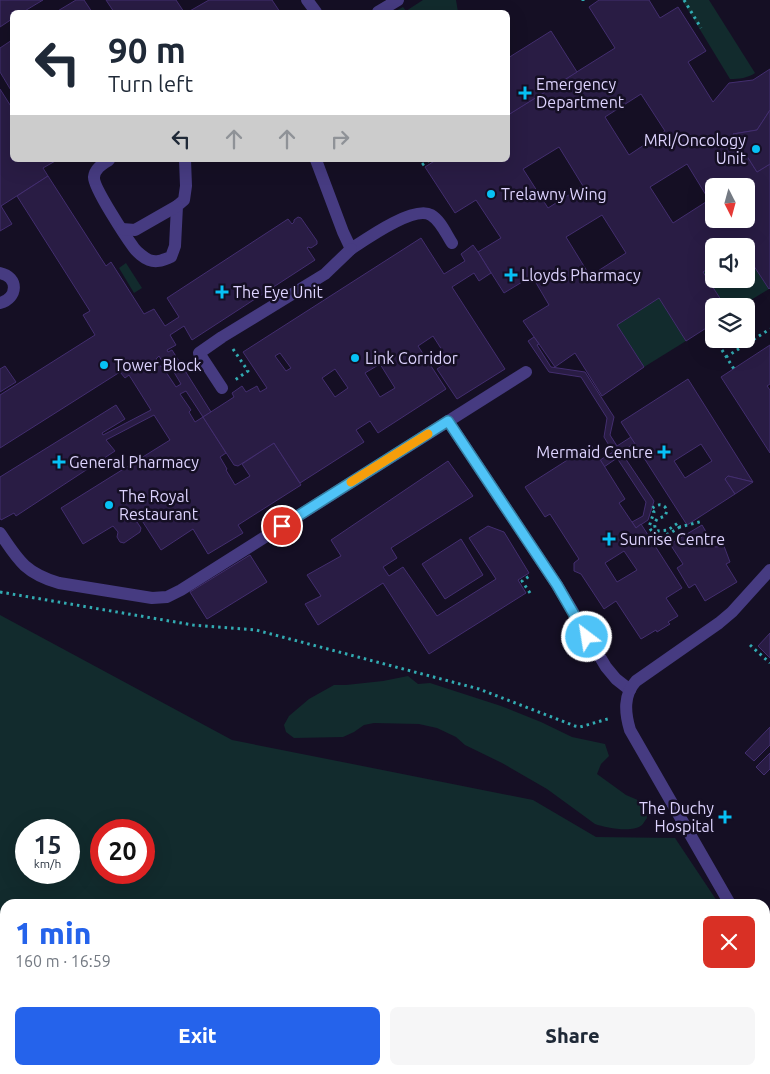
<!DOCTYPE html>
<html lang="en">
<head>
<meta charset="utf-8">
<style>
	body { margin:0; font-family:Ubuntu,sans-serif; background:#f6f6f7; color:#1f2937; height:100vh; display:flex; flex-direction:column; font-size:19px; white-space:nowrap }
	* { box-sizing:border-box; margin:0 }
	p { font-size:16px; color:#747a83 }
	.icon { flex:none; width:28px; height:28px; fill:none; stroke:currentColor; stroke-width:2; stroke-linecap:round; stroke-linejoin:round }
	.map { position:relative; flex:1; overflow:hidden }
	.drawer { position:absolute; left:0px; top:899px; width:770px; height:176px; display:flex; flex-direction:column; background:#fff; border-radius:15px 15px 0 0; box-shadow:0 5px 20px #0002 }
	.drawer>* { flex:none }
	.banner { position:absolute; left:10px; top:10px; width:500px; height:152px; border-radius:8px; box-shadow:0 5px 20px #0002; background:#fff; color:#1f2937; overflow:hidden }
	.needle { width:32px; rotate:174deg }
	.tools { position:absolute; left:705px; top:178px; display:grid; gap:10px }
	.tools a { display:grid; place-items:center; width:50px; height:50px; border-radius:8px; background:#fff; box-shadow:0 5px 20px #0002; font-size:25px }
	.speed { position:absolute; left:15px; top:819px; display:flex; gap:10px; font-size:25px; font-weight:700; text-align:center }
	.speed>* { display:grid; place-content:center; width:65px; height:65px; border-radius:50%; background:#fff; box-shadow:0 5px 20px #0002; line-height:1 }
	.speed small { font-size:12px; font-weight:400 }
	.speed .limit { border:8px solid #d22; background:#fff; color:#111 }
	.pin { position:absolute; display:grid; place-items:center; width:42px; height:42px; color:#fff; margin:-21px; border:2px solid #fff; border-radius:50%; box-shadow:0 1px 5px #0007 }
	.me { position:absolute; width:55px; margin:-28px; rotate:329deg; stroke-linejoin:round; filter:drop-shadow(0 0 4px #0008) }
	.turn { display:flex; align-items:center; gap:18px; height:105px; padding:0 15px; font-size:22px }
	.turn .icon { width:65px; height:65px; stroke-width:2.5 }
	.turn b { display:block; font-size:35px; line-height:42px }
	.lanes { display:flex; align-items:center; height:48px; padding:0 15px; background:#0003; justify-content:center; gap:25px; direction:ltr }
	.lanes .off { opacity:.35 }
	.round { display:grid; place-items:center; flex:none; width:52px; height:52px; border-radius:8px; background:#f6f6f7 }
	.head { display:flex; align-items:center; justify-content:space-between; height:85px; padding:0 15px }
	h1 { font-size:30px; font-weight:800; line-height:38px; color:#2563eb }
	.button { display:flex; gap:10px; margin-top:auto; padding:10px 15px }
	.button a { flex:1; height:58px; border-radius:8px; background:#2563eb; color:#fff; font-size:20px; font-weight:800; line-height:58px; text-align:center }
	.button a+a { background:#f6f6f7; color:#1f2937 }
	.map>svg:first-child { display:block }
</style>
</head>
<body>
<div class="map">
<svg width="770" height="1074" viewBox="0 0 770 1074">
	<rect width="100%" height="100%" fill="#150f24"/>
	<g fill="#122b2d" fill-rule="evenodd">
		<polygon points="423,0 456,0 458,12 394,12 403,7 406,11"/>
		<path d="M 682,0 L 709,0 L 755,73 C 748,78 739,79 730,79 Z"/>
		<polygon points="746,254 769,289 741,306 725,306 703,272 714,265 714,279 746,279"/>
		<polygon points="126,263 142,288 134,293 119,268"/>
		<polygon points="659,298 686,341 644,367 617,325"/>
		<path d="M 0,615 L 232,740 L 533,800 L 596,837 L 675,838 L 719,904 L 5,904 L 5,1062 L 0,1064 ZM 26,830 L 69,830 L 69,872 L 26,872 ZM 101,830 L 144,830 L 144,872 L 101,872 Z"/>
		<path d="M 408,676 L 418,684 L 430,683 L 501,706 L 541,722 L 572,737 L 605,744 L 609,756 L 601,764 L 597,774 L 626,795 L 640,801 L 646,813 L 647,818 C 645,820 644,823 642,825 C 633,833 606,828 595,824 L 547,789 L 502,763 L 465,745 L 456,737 L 437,728 L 419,724 L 374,723 L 364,725 L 354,732 L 343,737 L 294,738 L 286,732 L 284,725 L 289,716 L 309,699 L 334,685 L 346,685 L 383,681 Z"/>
		<polygon points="42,1070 615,1070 612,1074 48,1074"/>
	</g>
	<g fill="#291c44" stroke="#432e6f" fill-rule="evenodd">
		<polygon points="0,0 43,0 23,12 12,12 12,19 0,27"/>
		<polygon points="76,0 84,0 92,12 56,12"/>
		<polygon points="106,0 176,0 184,12 114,12"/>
		<polygon points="209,0 272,0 280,12 188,12"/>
		<path d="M 599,0 L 649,0 L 660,18 L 678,7 L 706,51 L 688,62 L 713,102 L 729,83 L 753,80 L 770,69 L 770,110 L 757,130 L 733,134 L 757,172 L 770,164 L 770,288 L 769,289 L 746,254 L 746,246 L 714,246 L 714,265 L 703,272 L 725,306 L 714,306 L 714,323 L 686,341 L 659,298 L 617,325 L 644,367 L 602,396 L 575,353 L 555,367 L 523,321 L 549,305 L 532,276 L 504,293 L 478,252 L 501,238 L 476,200 L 455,213 L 425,167 L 436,160 L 508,160 L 508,115 L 615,48 L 589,7 ZM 641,94 L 665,131 L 629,155 L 605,117 ZM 559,147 L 583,186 L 548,208 L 523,169 ZM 687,164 L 709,200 L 673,223 L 650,187 ZM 714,186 L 746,186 L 746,219 L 714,219 ZM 602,215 L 626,253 L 590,276 L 566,237 Z"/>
		<polygon points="551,31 577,72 508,115 508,58"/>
		<polygon points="12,40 12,92 0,72 0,48"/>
		<polygon points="0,89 12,108 12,160 57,160 43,168 48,176 1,206 12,224 0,231"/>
		<polygon points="770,110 770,164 757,172 733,134 757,130"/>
		<path d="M 48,176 L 106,266 L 111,262 L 144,314 L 154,309 L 165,326 L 179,317 L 167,298 L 288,219 L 292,224 L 294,222 L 294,220 L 298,217 L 301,218 L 317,241 L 317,244 L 311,248 L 308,247 L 307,248 L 315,260 L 192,340 L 184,326 L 170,335 L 176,345 L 167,350 L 168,352 L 172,350 L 211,412 L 203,417 L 226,453 L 220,457 L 227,469 L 226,470 L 235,485 L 250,476 L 242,464 L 274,443 L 301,485 L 238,525 L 243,533 L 208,554 L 193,529 L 161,550 L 139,516 L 133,521 L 137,522 L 141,528 L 140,532 L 124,543 L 120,542 L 117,537 L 118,532 L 113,526 L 83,544 L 61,508 L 170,440 L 154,415 L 106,440 L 115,451 L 16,516 L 14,513 L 1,520 L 0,518 L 0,477 L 116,405 L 125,419 L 102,433 L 103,435 L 151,410 L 129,375 L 125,378 L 120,372 L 0,448 L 0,395 L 95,335 L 83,315 L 90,311 L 17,196 ZM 159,356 L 164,364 L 168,362 L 181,384 L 176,387 L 162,366 L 161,367 L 156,359 ZM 186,391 L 203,417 L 195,422 L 189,412 L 191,410 L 180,394 Z"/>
		<path d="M 421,238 L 444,274 L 465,261 L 461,254 L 473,245 L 478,252 L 491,273 L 479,281 L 474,273 L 452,287 L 505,369 L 457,399 L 437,369 L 449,361 L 433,336 L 418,346 L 446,389 L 378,433 L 370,421 L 356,430 L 364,442 L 300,483 L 274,443 L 238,466 L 234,465 L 203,417 L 234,397 L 232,393 L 242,386 L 246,392 L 257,386 L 260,392 L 267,388 L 243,352 ZM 280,353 L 291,368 L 286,371 L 275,356 ZM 380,364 L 395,388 L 380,397 L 365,373 ZM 335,369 L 348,388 L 335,397 L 322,378 Z"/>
		<polygon points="534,337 539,344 537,345 551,367 585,372 614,417 610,435 617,446 631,437 635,443 621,452 654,501 648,520 636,528 632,522 643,516 646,502 617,458 604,467 600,460 613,452 604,437 607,418 581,377 549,372 528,341"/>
		<polygon points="770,345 770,384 767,386 770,390 770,453 721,377"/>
		<polygon points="5,366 16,382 0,392 0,369"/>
		<path d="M 688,379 L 753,482 L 728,476 L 725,479 L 735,494 L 687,525 L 621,422 ZM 701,444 L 712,461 L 685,478 L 674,461 Z"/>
		<path d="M 591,445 L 625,499 L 619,503 L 636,528 L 641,524 L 682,588 L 666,598 L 678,616 L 668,622 L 670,624 L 657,632 L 656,630 L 641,639 L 616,601 L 604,609 L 581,574 L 574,571 L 574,563 L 579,559 L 550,514 L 545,517 L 525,487 ZM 624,551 L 637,570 L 617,582 L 605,563 Z"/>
		<polygon points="448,461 473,496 391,548 397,558 383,567 389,576 403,567 437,616 496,579 469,538 488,526 504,532 529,573 518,580 526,593 429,654 383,583 318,625 305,604 321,596 307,575 341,556 331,540"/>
		<polygon points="728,476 753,482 735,494 725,479"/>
		<polygon points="702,525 715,547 724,546 730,562 726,564 737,582 705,601 695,584 689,588 677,568 683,564 670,544"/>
		<polygon points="461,539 483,575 445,599 422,564"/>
		<polygon points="250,555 267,582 207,619 190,592"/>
		<polygon points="770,633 770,658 758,646"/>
		<polygon points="770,727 770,745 754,761 745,753"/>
		<polygon points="770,753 770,769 764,775 756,767"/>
	</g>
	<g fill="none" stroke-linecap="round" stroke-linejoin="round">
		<g stroke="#32abb2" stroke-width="3" stroke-dasharray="2.5 4" stroke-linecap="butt">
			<polyline points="583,0 583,1"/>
			<polyline points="684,0 701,28"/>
			<polyline points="422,165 429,160"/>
			<polyline points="707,327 714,337"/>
			<polyline points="715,339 734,369"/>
			<polyline points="233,349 248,371 235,380"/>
			<polyline points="726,357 770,329"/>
			<path d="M 680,527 C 668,534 658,543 649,527 L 654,512 L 651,509 C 657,505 660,503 665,507 L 667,511 L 665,516 L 657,519 C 654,524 654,527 657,531 L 668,530 L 678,523 L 680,527 L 703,521"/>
			<polyline points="0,592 193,625 256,630 271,634 479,689 575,726 580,727 611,718"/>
			<polyline points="530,593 522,581 531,575"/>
			<polyline points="750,645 770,663"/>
		</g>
		<g stroke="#463b81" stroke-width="12">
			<polyline points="307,0 316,12"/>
			<polyline points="378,12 398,0"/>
			<path d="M 109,160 C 103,164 95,168 94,177 C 93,187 126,237 134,248 C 137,252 144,258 149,260 C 157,263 163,260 171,257 L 175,246 L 177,206 L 184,200 L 186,186 L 185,160"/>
			<path d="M 316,160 L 343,232 L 351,249 C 366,239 414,205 431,215 C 441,221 446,234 452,243"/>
			<polyline points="122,229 135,230 177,206"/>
			<path d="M 0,273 C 19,277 18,298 0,303"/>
			<polyline points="222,388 199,353 222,337 325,274 351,249"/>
			<polyline points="448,421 557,585 606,667 616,679 630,690"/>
			<path d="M 0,533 C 18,560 25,573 59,583 L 152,598 L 167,597 L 181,590 L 526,372"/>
			<path d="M 730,904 L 630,730 C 625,713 623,695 636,681 L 719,623 L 732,612 L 770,570"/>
			<polyline points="765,976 770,987"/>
		</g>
	</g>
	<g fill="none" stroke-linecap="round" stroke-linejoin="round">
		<g stroke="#337fa1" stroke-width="12">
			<polyline id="route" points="282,526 448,421 557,585 587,637"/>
		</g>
		<use href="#route" stroke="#4fc3f7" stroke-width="9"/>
		<polyline stroke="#f59e0b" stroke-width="9" points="351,482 428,434"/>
	</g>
	<g fill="#07c1f5" stroke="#150f24" stroke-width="2">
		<path d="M522.5 85.5h5v5h5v5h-5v5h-5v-5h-5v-5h5z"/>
		<circle cx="756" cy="149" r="5"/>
		<circle cx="491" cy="194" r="5"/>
		<path d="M508.5 267.5h5v5h5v5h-5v5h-5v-5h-5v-5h5z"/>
		<path d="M219.5 284.5h5v5h5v5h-5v5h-5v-5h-5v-5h5z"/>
		<circle cx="355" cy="358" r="5"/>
		<circle cx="104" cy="365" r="5"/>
		<path d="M661.5 444.5h5v5h5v5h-5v5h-5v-5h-5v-5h5z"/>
		<path d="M56.5 454.5h5v5h5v5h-5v5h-5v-5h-5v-5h5z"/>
		<circle cx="109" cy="505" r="5"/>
		<path d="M606.5 531.5h5v5h5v5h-5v5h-5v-5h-5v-5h5z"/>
		<path d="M722.5 809.5h5v5h5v5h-5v5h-5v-5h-5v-5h5z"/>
	</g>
	<g text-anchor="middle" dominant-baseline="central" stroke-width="5" stroke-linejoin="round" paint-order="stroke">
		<g font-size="16" fill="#ddd3fe" stroke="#150f24" text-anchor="start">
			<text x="536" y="84">Emergency<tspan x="536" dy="18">Department</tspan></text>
			<text x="746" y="140" text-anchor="end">MRI/Oncology<tspan x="746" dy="18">Unit</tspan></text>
			<text x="501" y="194">Trelawny Wing</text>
			<text x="521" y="275">Lloyds Pharmacy</text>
			<text x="233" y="292">The Eye Unit</text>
			<text x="365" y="358">Link Corridor</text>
			<text x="114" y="365">Tower Block</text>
			<text x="653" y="452" text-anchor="end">Mermaid Centre</text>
			<text x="69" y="462">General Pharmacy</text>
			<text x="119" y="496">The Royal<tspan x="119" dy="18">Restaurant</tspan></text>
			<text x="620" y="539">Sunrise Centre</text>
			<text x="714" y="808" text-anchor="end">The Duchy<tspan x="714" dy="18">Hospital</tspan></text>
		</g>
	</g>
</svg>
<div class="tools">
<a><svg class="needle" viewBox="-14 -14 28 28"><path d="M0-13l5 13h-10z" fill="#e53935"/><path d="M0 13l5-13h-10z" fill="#747a83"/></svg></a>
<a><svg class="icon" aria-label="sound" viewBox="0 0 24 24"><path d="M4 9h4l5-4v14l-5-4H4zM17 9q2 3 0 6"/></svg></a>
<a><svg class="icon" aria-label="layers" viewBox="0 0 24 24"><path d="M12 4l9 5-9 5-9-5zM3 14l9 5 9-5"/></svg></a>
</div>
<div class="speed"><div>15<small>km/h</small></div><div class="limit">20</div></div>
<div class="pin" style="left:282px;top:526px;background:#d93025"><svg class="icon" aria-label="arrive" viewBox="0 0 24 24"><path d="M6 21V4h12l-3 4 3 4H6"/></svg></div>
<svg class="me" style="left:587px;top:637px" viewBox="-20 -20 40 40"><circle r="17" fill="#4fc3f7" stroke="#fff" stroke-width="3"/><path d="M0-11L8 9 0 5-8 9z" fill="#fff"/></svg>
<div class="banner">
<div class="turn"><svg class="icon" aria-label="left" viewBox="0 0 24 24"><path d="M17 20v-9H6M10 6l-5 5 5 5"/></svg><div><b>90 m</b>Turn left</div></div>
<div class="lanes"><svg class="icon" aria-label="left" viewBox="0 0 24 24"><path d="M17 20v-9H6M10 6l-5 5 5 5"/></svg><svg class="icon off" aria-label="ahead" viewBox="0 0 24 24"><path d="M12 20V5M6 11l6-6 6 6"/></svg><svg class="icon off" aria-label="ahead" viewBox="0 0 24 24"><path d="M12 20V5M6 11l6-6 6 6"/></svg><svg class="icon off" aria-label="right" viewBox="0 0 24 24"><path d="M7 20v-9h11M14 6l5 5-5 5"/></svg></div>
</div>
<section class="drawer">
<div class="head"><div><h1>1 min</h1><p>160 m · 16:59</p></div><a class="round" style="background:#d93025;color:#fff"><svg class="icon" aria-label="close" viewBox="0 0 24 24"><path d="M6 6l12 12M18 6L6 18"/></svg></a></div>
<div class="button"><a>Exit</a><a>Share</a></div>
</section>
</div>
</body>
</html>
